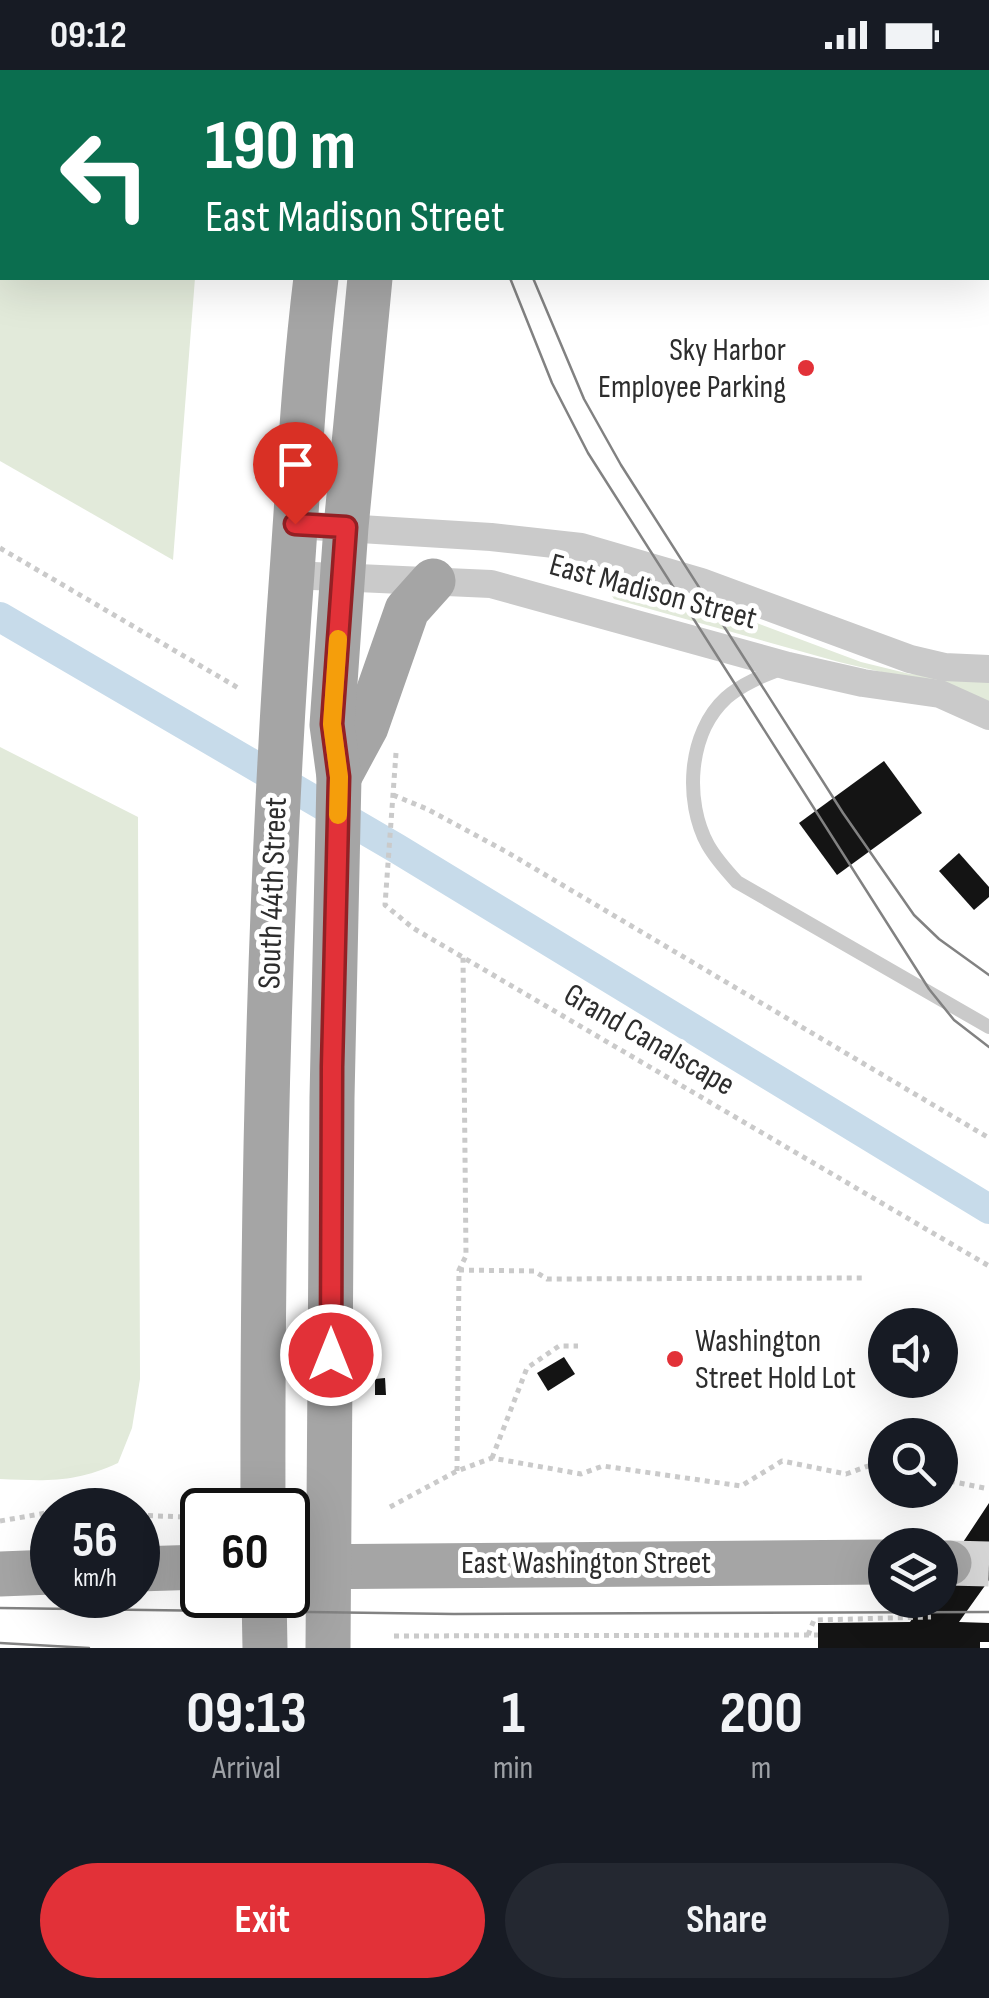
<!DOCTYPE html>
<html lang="en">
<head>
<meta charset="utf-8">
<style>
	body { margin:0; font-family:"Sofia Sans Condensed",sans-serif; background:#242831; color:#f1f3f6; height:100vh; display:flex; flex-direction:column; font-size:38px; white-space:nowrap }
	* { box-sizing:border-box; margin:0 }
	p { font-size:32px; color:#9ea1a6 }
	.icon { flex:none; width:55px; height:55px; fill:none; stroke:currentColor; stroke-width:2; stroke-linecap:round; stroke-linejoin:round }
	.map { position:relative; height:1578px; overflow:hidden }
	.sheet { display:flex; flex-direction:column; background:#171b24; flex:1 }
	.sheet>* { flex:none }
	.guide { position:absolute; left:0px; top:0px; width:990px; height:210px; box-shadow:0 10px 40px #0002; background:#0b6e4f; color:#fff; overflow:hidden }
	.tools { position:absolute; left:868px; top:1238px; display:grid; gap:20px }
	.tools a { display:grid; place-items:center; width:90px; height:90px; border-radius:50%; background:#171b24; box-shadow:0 10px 40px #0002; font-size:50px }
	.speed { position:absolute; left:30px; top:1418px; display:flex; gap:20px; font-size:50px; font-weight:700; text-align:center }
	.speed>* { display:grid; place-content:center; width:130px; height:130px; border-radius:50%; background:#171b24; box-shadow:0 10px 40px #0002; line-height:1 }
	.speed small { font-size:25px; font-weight:400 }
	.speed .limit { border:5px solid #111; border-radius:15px; background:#fff; color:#111 }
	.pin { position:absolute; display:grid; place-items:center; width:85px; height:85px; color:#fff; margin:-102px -42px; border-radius:50% 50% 50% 0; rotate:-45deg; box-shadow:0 0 10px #0007 }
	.pin .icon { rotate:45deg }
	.me { position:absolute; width:110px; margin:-55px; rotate:0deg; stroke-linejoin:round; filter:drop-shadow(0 0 8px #0008) }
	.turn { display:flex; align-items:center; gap:35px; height:210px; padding:0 40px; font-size:45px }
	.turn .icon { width:130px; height:130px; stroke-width:2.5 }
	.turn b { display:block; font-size:70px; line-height:85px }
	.eta { display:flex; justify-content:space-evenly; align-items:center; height:170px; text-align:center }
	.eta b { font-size:60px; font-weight:700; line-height:70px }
	.action { display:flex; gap:20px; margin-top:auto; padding:20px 40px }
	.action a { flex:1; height:115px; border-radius:60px; background:#e23138; color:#fff; font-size:40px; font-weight:700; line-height:115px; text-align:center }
	.action a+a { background:#242831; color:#f1f3f6 }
	.status { display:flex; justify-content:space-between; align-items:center; height:70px; padding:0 50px; background:#171b24; direction:ltr }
	.status svg { height:28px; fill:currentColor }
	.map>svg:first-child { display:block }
</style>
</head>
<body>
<div class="status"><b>09:12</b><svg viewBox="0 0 49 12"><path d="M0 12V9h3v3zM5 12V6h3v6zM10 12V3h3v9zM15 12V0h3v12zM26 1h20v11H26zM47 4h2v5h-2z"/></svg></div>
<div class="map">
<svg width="989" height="1578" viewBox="0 0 989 1578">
	<rect width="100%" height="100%" fill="#fff"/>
	<g fill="#e2eada">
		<polygon points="0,0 205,0 205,2 2,2 2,208 195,208 173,490 0,391"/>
		<polygon points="637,524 717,538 861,592 910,604 989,607 989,632 944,613 911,609 839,592 614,529 612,526"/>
		<path d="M 0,677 L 138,747 L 140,1309 L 132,1358 L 118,1393 C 75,1413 46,1411 0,1409 Z"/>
	</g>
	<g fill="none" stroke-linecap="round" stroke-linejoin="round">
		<polyline stroke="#c7dbea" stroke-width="30" points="0,547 396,778 989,1139"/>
	</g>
	<g fill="#141414">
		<polygon points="884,691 922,743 837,805 799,753"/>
		<polygon points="959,783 989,817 989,827 974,840 939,801"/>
		<polygon points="564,1287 575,1304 548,1321 537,1303"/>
		<polygon points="385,1308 386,1325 375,1325 375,1309"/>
		<polygon points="989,1433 989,1510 959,1552 989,1553 989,1572 980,1572 980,1578 818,1578 818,1553 910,1552 925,1530 940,1530 940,1507"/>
	</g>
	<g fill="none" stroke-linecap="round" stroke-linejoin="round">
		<polyline stroke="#d5d5d5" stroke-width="45" stroke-dasharray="45 22" stroke-linecap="butt" points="949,1493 989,1494"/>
		<g stroke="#cacaca" stroke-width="5" stroke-dasharray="5 5" stroke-linecap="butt">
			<polyline points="0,478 240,619"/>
			<polyline points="396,683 385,835 413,858 989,1196"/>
			<polyline points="393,725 427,739 505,781 989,1068"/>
			<polyline points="459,1200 534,1201 547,1209 862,1208"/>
			<polyline points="492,1388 527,1298 559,1276 578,1276"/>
			<polyline points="457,1401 459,1200 466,1186 463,887"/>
			<polyline points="940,1409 989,1419"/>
			<polyline points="390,1437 457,1401 492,1388 581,1404 603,1396 741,1416 782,1391 846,1404 871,1395 885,1398"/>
			<polyline points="138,1445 182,1447 202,1441"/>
			<polyline points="0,1451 52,1442"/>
			<polyline points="808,1565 814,1550 931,1547"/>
			<polyline points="394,1566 818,1565"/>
		</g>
		<path stroke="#cacaca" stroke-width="14" d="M 781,599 C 762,606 742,614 726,628 C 688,663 684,731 708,775 C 716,789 726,800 737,812 L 989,957"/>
		<g stroke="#cacaca" stroke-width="28">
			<polyline points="295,455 491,467 581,477 701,512 910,589 944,597 989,599"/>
			<polyline points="291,505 491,514 788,596 863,613 940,624 989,646"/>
		</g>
		<g stroke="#a5a5a5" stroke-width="45">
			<polyline points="341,2 341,0"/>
			<polyline points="393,2 393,0"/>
			<polyline points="339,707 366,657 407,540 433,511"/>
			<path d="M 263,1440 C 262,1127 269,814 292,502 C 299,404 304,305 316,208"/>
			<polyline points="940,1493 949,1493"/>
			<polyline points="288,1497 885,1492"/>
			<polyline points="138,1499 202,1497"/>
			<polyline points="0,1504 52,1502"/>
			<polyline points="264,1525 265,1578"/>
			<polyline points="328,1578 332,1028 339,707 332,655 346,457 370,208"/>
		</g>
		<g stroke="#828282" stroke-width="2.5">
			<polyline points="471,0 472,2"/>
			<polyline points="491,0 491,2"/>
			<polyline points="510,208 552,313 588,383 929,919 954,950 989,977"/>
			<polyline points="533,208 584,329 621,395 843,743 914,845 939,869 989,905"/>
			<polyline points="0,1538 454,1544 989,1542"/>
			<polyline points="0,1573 89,1578"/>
		</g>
	</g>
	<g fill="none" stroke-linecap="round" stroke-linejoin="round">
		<g stroke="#932024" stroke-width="25">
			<polyline id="route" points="295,454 346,457 332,654 339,707 332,997 331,1285"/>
		</g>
		<use href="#route" stroke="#e23138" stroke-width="18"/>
		<polyline stroke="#f59e0b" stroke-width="18" points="338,569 332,654 339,707 338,745"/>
	</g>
	<g fill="#e23138" stroke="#fff" stroke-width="4">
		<circle cx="806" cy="298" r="10"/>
		<circle cx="675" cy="1289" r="10"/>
	</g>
	<g text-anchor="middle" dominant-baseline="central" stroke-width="10" stroke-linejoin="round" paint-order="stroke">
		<g font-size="32" fill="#2d2d2d" stroke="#fff" text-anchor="end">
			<text x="786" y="280">Sky Harbor<tspan x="786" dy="37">Employee Parking</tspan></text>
			<text x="695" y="1271" text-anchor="start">Washington<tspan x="695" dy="37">Street Hold Lot</tspan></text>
		</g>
		<g font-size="32" fill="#2d2d2d" stroke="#fff">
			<text transform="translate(653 522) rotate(15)">East Madison Street</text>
			<text transform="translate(273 823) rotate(-88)">South 44th Street</text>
			<text transform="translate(649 970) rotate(30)">Grand Canalscape</text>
			<text x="586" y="1493">East Washington Street</text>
		</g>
	</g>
</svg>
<div class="tools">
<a><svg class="icon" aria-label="sound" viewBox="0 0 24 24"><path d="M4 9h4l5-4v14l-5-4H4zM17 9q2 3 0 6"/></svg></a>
<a><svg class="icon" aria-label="search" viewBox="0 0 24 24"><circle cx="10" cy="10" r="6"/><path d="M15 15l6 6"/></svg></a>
<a><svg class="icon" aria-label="layers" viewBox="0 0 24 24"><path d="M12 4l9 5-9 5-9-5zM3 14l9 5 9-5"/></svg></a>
</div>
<div class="speed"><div>56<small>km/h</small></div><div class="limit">60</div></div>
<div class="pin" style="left:295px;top:454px;background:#d93025"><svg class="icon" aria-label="arrive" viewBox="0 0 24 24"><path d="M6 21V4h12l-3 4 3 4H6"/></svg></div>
<svg class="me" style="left:331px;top:1285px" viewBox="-20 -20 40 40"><circle r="17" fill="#e23138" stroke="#fff" stroke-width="3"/><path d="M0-11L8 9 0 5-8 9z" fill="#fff"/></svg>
<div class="guide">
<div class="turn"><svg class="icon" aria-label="left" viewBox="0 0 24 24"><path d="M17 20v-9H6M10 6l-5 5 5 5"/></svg><div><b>190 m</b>East Madison Street</div></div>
</div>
</div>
<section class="sheet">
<div class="eta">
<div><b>09:13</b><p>Arrival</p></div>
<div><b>1</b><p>min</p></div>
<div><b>200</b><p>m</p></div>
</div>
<div class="action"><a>Exit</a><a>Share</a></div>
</section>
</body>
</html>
